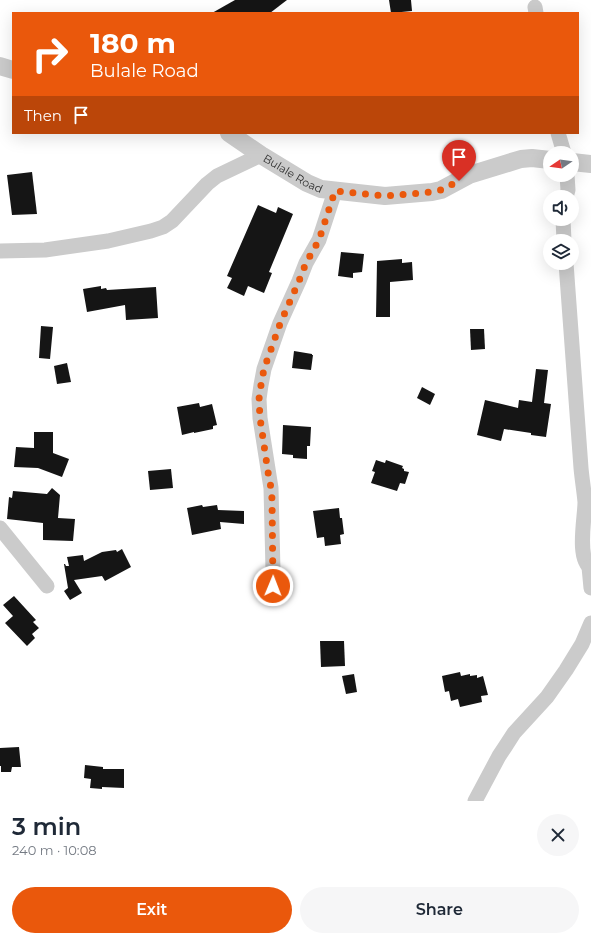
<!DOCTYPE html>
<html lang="en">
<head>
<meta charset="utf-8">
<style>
	body { margin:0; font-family:Montserrat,sans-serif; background:#f6f6f7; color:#1f2937; height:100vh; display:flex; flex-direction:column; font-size:15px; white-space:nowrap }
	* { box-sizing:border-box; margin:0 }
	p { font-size:13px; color:#747a83 }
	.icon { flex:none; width:22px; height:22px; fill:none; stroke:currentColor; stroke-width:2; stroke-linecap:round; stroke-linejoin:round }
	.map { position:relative; height:801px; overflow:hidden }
	.sheet { display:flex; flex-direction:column; background:#fff; flex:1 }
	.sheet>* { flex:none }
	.guide { position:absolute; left:12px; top:12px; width:567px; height:122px; border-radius:0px; box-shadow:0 4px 16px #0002; background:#ea580c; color:#fff; overflow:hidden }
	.needle { width:26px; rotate:257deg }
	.controls { position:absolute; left:543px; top:146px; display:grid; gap:8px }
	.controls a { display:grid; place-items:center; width:36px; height:36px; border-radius:50%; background:#fff; box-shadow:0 4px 16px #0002; font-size:20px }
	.pin { position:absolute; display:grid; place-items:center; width:34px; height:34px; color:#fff; margin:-41px -17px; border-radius:50% 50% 50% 0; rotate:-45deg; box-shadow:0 0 4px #0007 }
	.pin .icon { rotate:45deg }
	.me { position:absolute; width:44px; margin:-22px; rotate:1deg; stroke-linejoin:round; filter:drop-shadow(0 0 3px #0008) }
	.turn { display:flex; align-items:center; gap:14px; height:84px; padding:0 12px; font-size:18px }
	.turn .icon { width:52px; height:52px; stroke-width:2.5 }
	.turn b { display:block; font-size:28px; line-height:34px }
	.then { display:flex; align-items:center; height:38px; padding:0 12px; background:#0003; gap:8px; font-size:15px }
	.round { display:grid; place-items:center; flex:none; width:42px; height:42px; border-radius:21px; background:#f6f6f7 }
	.headline { display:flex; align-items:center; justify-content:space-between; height:68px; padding:0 12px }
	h1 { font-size:24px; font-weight:600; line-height:30px }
	.cta { display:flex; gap:8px; margin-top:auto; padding:8px 12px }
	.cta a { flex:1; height:46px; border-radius:24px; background:#ea580c; color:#fff; font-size:16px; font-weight:600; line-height:46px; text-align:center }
	.cta a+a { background:#f6f6f7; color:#1f2937 }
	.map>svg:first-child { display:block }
</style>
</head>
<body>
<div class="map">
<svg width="591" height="801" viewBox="0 0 591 801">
	<rect width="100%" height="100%" fill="#fff"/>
	<g fill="#151515">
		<polygon points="235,0 287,0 270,13 212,13"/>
		<polygon points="389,0 411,0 412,11 391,13"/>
		<polygon points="32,172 37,214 12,215 7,175"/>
		<polygon points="258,205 276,213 278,207 293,214 269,272 272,273 264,293 248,286 244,296 227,288 232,278 227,276"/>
		<polygon points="341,252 364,254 362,272 353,273 353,278 338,276"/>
		<polygon points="402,259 402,263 412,262 413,280 390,282 390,317 376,317 377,261"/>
		<polygon points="101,286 101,289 106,288 107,290 156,287 158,318 126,320 125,305 87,312 83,289"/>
		<polygon points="41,326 53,327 50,359 39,358"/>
		<polygon points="470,329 484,329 485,349 471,350"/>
		<polygon points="294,351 312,354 312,355 313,355 311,370 292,368"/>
		<polygon points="67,363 71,382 57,384 54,366"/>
		<polygon points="536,369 548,370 544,403 551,404 546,437 531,435 531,433 504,429 501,441 477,435 485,400 518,408 519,400 532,402"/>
		<polygon points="422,387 435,394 430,405 417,398"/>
		<polygon points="199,403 200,407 212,404 217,425 213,426 213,429 194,433 194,432 182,435 177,407"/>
		<polygon points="283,425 311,427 310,446 307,446 307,459 293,458 293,455 282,454"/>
		<polygon points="34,432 53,432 53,453 69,459 62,477 38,468 14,467 16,447 34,448"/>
		<polygon points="376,460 385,463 386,460 403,466 402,468 404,469 404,471 409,472 405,484 400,483 397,491 371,483 375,472 372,471"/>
		<polygon points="171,469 173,488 150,490 148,471"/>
		<polygon points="52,488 60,495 58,518 75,519 73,541 43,540 43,523 7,519 9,497 12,498 13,491 47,494"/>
		<polygon points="202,505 203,507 217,505 218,510 244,511 244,524 220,522 221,529 192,535 187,508"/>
		<polygon points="339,508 340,518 342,518 344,534 340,535 341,544 325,546 324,537 317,538 313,511"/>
		<polygon points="122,549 131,567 105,581 102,576 74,580 82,593 70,600 64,591 68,588 64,564 65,564 66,566 69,566 67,557 83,555 84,561 102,552 116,550 117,552"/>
		<polygon points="14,596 36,620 33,622 39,628 32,634 35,638 27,646 5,623 13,616 3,605"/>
		<polygon points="320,641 344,641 345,666 321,667"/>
		<polygon points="460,672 461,676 470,674 470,676 477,675 477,678 483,676 488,695 481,696 482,702 460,707 458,699 451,701 449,691 445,692 442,676"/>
		<polygon points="354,674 357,692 346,694 342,676"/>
		<polygon points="19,747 21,767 12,767 11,772 1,772 1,766 0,766 0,748"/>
		<polygon points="85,765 103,767 103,769 124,769 124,788 102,787 102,789 90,788 91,779 84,778"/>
	</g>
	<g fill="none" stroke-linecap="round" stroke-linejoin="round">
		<g stroke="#cbcbcb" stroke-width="15">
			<polyline points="535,7 536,13"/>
			<polyline points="558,133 564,153"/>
			<polyline points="566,197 568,190 567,175"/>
			<polyline points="563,219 564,241"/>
			<polyline points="0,251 45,250 108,241 151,231 163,227 172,221 207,184 217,176 261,155"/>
			<path d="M 566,263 L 581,468 C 582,479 584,491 585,502 C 585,518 576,559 591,568"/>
			<polyline points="0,528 47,586"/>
			<polyline points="589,567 591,588"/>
			<polyline points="273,586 273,570 271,488 260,418 259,399 261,385 264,369 280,323 299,281 306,263 319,240 335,191"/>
			<polyline points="475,801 499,756 505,747 514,733 547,697 566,670 582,644 591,623"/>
		</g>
		<g stroke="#cbcbcb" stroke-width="18">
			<polyline points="0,66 13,70"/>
			<path id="s1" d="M 229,133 L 261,155 L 307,183 L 321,189 L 385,196 L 432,192 L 441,190 L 469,175 L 521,159 L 532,158 L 550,160"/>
			<polyline points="572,162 591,164"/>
		</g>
	</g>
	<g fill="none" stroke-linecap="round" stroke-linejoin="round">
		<polyline stroke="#ea580c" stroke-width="7" stroke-dasharray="0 12.6" points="273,586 272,499 271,488 268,472 260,418 259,399 261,385 264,369 280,324 299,281 306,263 319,240 335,191 385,196 432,192 441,190 459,181"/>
	</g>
	<g text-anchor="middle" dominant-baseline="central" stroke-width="4" stroke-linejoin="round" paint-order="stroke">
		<g font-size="11" fill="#2e2e2e" stroke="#fff">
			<text stroke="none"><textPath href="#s1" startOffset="76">Bulale Road</textPath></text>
		</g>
	</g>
</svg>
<div class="controls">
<a><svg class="needle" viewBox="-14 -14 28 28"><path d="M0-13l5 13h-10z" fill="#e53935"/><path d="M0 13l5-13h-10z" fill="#747a83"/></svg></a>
<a><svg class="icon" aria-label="sound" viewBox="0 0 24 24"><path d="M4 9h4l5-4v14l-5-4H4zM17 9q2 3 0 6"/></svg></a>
<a><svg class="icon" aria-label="layers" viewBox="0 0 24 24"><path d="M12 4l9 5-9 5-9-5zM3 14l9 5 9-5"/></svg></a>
</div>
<div class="pin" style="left:459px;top:181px;background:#d93025"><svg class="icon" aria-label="arrive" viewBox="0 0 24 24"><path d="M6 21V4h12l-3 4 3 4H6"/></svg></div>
<svg class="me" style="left:273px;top:586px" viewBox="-20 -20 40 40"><circle r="17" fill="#ea580c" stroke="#fff" stroke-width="3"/><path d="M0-11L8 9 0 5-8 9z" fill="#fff"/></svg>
<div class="guide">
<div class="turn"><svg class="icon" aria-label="right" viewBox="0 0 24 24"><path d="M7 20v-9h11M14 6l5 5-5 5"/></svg><div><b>180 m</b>Bulale Road</div></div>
<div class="then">Then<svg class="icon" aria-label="arrive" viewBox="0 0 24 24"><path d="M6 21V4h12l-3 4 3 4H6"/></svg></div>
</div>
</div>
<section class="sheet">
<div class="headline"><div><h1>3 min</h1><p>240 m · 10:08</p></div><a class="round"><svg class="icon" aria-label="close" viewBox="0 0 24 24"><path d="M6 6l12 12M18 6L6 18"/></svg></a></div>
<div class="cta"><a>Exit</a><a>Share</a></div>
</section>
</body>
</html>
